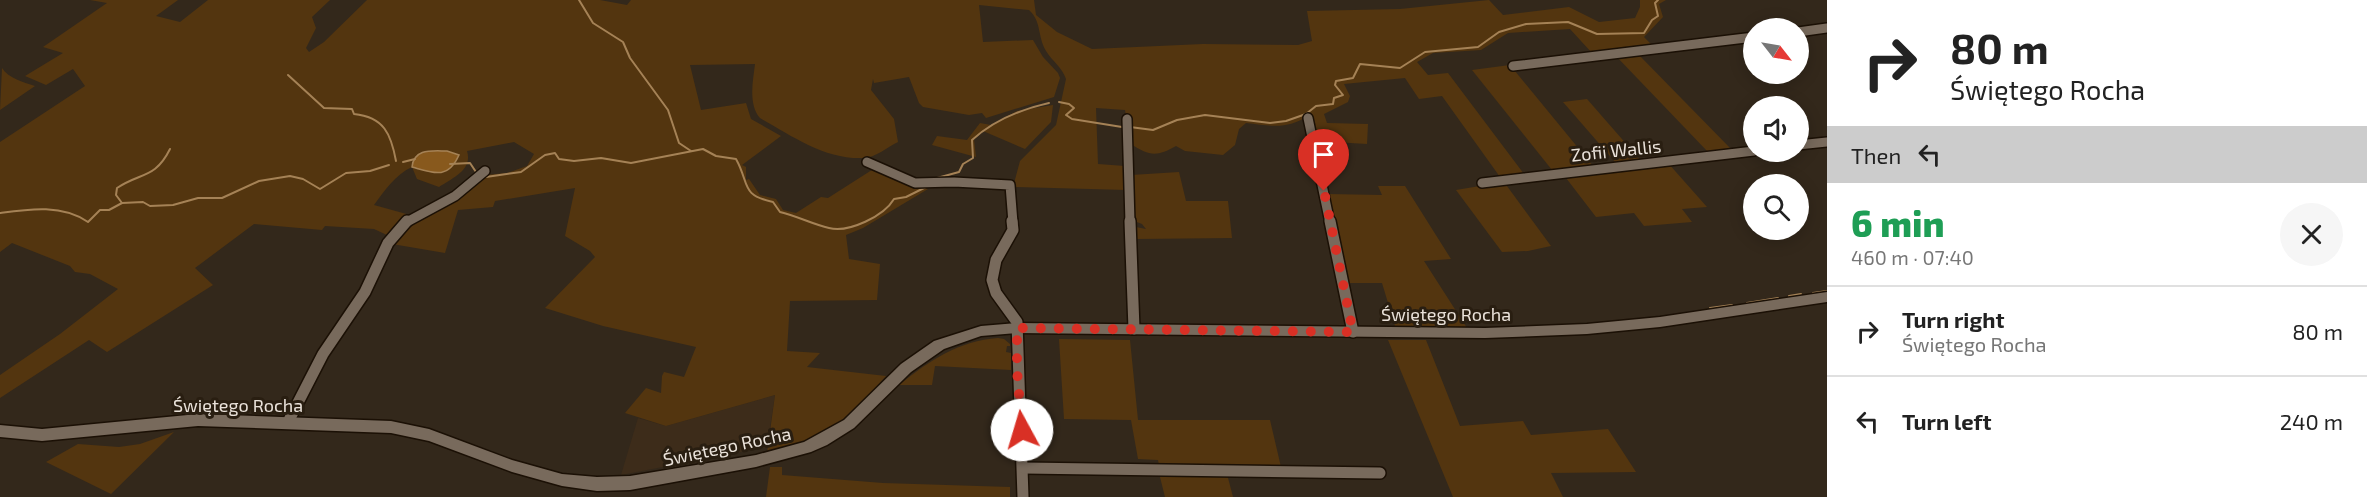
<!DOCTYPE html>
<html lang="en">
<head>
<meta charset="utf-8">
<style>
	body { margin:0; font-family:"Exo 2",sans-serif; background:#f6f6f6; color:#222; height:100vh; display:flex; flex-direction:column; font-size:22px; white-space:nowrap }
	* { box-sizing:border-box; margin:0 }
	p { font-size:20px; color:#767676 }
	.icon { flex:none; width:33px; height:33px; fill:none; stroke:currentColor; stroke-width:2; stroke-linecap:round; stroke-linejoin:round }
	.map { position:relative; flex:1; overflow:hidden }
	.drawer { display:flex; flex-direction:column; background:#fff; width:540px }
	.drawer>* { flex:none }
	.hud { background:#fff; color:#222; overflow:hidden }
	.needle { width:39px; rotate:121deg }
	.tools { position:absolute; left:1743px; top:18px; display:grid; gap:12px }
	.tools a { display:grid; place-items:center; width:66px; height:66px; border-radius:50%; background:#fff; box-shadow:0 3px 15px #0003; font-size:30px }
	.pin { position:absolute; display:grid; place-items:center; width:51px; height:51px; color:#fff; margin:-62px -26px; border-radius:50% 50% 50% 0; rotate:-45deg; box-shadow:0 0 6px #0007 }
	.pin .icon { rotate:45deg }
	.me { position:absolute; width:66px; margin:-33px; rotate:354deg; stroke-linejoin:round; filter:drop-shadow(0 0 4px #0008) }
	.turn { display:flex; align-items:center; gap:21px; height:126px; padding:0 24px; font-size:27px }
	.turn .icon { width:78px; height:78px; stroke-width:2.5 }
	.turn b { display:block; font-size:42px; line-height:51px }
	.then { display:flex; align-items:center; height:57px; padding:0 24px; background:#0003; gap:12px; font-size:22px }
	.round { display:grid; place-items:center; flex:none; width:63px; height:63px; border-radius:32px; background:#f6f6f6 }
	.head { display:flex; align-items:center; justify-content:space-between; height:102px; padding:0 24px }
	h1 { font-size:36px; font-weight:800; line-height:45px; color:#1e9e55 }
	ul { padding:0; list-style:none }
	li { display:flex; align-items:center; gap:18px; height:90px; padding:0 24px; border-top:2px solid #e0e0e0 }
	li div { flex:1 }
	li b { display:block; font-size:22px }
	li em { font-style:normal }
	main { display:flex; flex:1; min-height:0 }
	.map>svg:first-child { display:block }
</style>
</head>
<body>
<main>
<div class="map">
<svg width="1827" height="497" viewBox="0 0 1827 497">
	<rect width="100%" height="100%" fill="#33281b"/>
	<polygon fill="#3d2c1a" points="775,395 767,447 621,475 638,418 666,426"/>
	<g fill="#53350f">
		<path d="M 90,0 L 178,0 L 156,16 L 180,22 L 208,0 L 330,0 L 312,17 L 316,28 L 306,48 L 309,52 L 324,42 L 367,0 L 600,0 L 627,5 L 631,0 L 1034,0 L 1036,15 L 1057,32 L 1092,49 L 1203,44 L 1298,45 L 1312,41 L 1307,11 L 1400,9 L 1489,0 L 1503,15 L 1569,7 L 1599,22 L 1635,18 L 1640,7 L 1640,0 L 1666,0 L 1659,4 L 1663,17 L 1644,37 L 1654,47 L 1592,53 L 1570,29 L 1508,33 L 1481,50 L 1433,53 L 1417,62 L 1428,75 L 1448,73 L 1524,174 L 1500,177 L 1442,96 L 1419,99 L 1405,78 L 1344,84 L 1350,96 L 1348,102 L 1324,114 L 1327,123 L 1368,124 L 1367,144 L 1317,141 L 1309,115 C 1288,130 1271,126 1246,123 L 1239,129 L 1235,145 L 1223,155 L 1185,151 L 1176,146 C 1157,157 1149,156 1131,144 L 1125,110 L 1096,108 L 1098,164 L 1125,166 L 1127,190 L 1013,187 L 1020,161 L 1056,125 L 1066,79 C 1062,67 1052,61 1046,51 C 1037,36 1042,22 1029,10 L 979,5 L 983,42 L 1033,40 L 1043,57 L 1058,73 L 1060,78 L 1054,97 L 986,118 L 982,113 L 969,115 L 923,107 L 919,103 L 909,77 L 874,83 L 873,79 L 871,90 L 894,119 L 898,142 C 888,147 874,158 864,158 C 826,160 792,136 760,118 C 748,104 753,81 755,64 L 690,65 L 701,110 L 746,103 L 751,119 L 781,136 L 742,165 L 746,167 L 746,180 L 749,179 L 760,195 L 776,199 L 783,210 L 796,213 L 821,197 L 828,198 L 875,168 L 928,189 L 863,228 L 846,235 L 849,259 L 880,264 L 877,300 L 790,301 L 787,351 L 820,353 L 807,367 L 886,376 L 848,418 L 816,438 L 767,453 L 775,395 L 666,426 L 625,413 L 646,388 L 661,393 L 662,376 L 664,372 L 684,377 L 696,347 L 603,326 L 545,308 L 595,257 L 590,251 L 565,236 L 575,188 L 495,201 L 493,207 L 458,210 L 445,253 L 392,244 L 409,222 L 468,191 L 485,175 L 507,173 L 527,166 L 534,154 L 514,142 L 467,151 C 473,170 452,178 439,187 L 417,179 L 412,167 C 396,174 384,191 374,205 L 410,215 L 389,236 L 374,229 L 325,226 L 322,230 L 254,224 L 195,268 L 213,285 L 107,352 L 89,340 L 0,398 L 0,375 L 60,334 L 118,289 L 90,274 L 75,272 L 70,266 L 12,243 L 0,252 L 0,142 L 85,86 L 73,69 L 46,85 L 25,76 L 63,53 L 43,47 L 107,3 Z"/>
		<polygon points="1636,52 1731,149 1708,152 1615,55"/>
		<polygon points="1510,65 1593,166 1552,170 1472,70"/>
		<path d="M 2,68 C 8,78 23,82 35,86 L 0,110 Z"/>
		<polygon points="1587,99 1642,162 1616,163 1563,102"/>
		<polygon points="1053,105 1051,122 1025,149 983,131 974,139 976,157 932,145 937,136 967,140 980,123 991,125 1017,111"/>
		<polygon points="1668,163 1707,207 1682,209 1692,222 1644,226 1634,213 1596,217 1563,174"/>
		<polygon points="1179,172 1186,201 1228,201 1232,238 1136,239 1136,227 1146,229 1142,224 1134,221 1131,175"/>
		<polygon points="1504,182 1551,246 1528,251 1502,252 1456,190"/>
		<polygon points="1378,186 1405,186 1451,259 1424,261 1467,328 1395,326 1382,283 1346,283 1327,194 1382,195"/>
		<path d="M 998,338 L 1004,339 L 1010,344 L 1010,346 L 1007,346 L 1006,352 L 1011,353 L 1011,370 L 935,366 L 932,385 L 899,385 C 930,360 959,341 998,338 Z"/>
		<polygon points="1059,339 1130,340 1138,420 1270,420 1281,467 1159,465 1158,460 1138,459 1131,420 1064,419"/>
		<polygon points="1388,340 1426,340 1460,426 1523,421 1531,435 1608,429 1636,472 1551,473 1563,497 1453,497"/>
		<polygon points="174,432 111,494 46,462 78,444 119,447 140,444"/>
		<polygon points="770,467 782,467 782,475 883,483 1010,487 1010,497 766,497"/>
		<polygon points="1159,473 1227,474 1233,497 1165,497"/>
	</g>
	<path fill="#88591d" stroke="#a58256" stroke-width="1.5" d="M 447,151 L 459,155 C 448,180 433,173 412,167 C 414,148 432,151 447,151 Z"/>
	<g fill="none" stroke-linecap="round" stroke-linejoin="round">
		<g stroke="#a58256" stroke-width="2">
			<polyline points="579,0 593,23 623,42 630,58 668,110 679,143 691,151"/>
			<path d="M 288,75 L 324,108 L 352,109 L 354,114 C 384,117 391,134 396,161"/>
			<polyline points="1059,102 1069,104 1074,108 1066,115 1072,119 1122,127"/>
			<polyline points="1130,127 1153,130 1177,120 1205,115 1270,123 1286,121 1306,114 1316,106 1333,104 1334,98 1343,95 1335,85 1336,81 1353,78 1360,64 1400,68 1425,52 1478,47 1499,32 1526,24 1568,22 1597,34 1644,33 1652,20 1658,16 1655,3 1658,0"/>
			<polyline points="403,162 415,159"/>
			<polyline points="450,164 470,163 476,172"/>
			<path d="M 486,177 L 521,172 L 545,155 L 555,153 L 559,159 L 574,161 L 601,158 L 631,163 L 703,149 L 716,156 L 736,159 C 750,184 740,195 773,202 L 780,212 C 797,216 812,224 829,228 C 849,233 884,216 894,199 L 906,197 L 928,186"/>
			<path d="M 937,178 L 959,172 L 963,164 L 973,158 L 972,140 C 993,121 1022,109 1049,103"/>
			<path d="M 122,203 L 116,195 L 117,188 C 141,172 155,179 170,149"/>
			<path d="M 0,213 C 29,209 62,204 88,222 L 100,210 L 109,210 L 122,203 L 143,202 L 150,206 L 173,205 L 198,198 L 222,198 L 259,181 L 290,176 L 303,179 L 320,189 L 346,173 L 370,171 L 389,165"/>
			<polyline points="1813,293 1827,291"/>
			<polyline points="1789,296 1801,294"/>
			<polyline points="1747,303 1778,298"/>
			<polyline points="1710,308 1732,305"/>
		</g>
		<g stroke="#1b1005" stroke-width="12">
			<g id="minor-far1">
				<polyline points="1798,32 1827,28"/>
				<polyline points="1513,66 1754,37"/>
				<polyline points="1308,118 1330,223"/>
				<polyline points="1127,119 1130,223"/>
				<polyline points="1798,145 1827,142"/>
				<polyline points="867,162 915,183 954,182 1010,185 1013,223"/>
				<polyline points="1482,183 1754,151"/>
				<polyline points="405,223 455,196 485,171"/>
			</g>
		</g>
		<g stroke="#1b1005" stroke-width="14">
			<g id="minor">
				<polyline points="1012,221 1013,230 996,260 992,280 996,293 1017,322 1023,497"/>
				<polyline points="1130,221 1134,329"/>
				<polyline points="1330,221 1353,332"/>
				<polyline points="288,422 323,354 365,292 388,243 407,221"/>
				<polyline points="1024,468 1380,473"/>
			</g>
		</g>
		<g stroke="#1b1005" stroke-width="3">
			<polygon id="tertiary" points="1827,292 1827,302 1660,327 1587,334 1485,338 1017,333 981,336 944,349 911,372 854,428 827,445 811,452 756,467 630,490 597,491 562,486 512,472 429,441 391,433 198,426 42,441 0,437 0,425 42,429 198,414 391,421 429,429 512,460 562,474 597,477 630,476 756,455 804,442 844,420 901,364 934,341 981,326 1017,323 1485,328 1587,324 1660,317"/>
		</g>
		<use href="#minor-far1" stroke="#786a5c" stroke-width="9"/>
		<use href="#minor" stroke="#786a5c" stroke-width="11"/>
		<use href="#tertiary" fill="#786a5c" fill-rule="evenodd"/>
	</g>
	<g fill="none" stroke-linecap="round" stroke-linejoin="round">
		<polyline stroke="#d93025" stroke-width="10" stroke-dasharray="0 18" points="1022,430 1017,370 1017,328 1353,332 1324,191"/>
	</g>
	<g text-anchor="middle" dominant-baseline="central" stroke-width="6" stroke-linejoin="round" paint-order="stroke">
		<g font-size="18" fill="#eae2da" stroke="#291e11">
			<text transform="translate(1616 150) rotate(-6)">Zofii Wallis</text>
			<text x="1446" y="314">Świętego Rocha</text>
			<text x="238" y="405">Świętego Rocha</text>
			<text transform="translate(727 446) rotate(-12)">Świętego Rocha</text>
		</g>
	</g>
</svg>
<div class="tools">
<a><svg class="needle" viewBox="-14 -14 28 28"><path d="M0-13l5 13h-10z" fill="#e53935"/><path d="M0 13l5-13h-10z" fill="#767676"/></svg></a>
<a><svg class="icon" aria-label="sound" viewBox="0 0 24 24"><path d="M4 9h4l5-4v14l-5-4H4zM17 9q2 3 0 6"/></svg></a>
<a><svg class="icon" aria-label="search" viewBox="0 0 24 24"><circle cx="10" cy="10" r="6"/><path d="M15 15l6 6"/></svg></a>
</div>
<div class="pin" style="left:1324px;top:191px;background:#d93025"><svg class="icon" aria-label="arrive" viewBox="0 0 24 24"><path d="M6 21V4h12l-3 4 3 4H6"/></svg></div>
<svg class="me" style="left:1022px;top:430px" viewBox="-20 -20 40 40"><circle r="19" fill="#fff"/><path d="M0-13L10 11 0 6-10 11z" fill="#d93025"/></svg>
</div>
<section class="drawer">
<div class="hud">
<div class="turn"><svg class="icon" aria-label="right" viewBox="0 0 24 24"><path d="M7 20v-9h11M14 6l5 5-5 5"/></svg><div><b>80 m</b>Świętego Rocha</div></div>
<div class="then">Then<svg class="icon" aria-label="left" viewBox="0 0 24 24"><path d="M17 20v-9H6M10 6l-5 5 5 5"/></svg></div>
</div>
<div class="head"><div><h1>6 min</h1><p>460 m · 07:40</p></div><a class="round"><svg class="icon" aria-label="close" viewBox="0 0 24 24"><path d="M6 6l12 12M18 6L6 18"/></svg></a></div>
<ul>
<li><svg class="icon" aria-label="right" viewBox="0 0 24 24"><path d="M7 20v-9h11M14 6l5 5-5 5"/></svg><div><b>Turn right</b><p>Świętego Rocha</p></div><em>80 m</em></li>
<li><svg class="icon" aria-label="left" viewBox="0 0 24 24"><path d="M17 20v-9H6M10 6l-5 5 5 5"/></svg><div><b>Turn left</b></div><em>240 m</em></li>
</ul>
</section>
</main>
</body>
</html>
